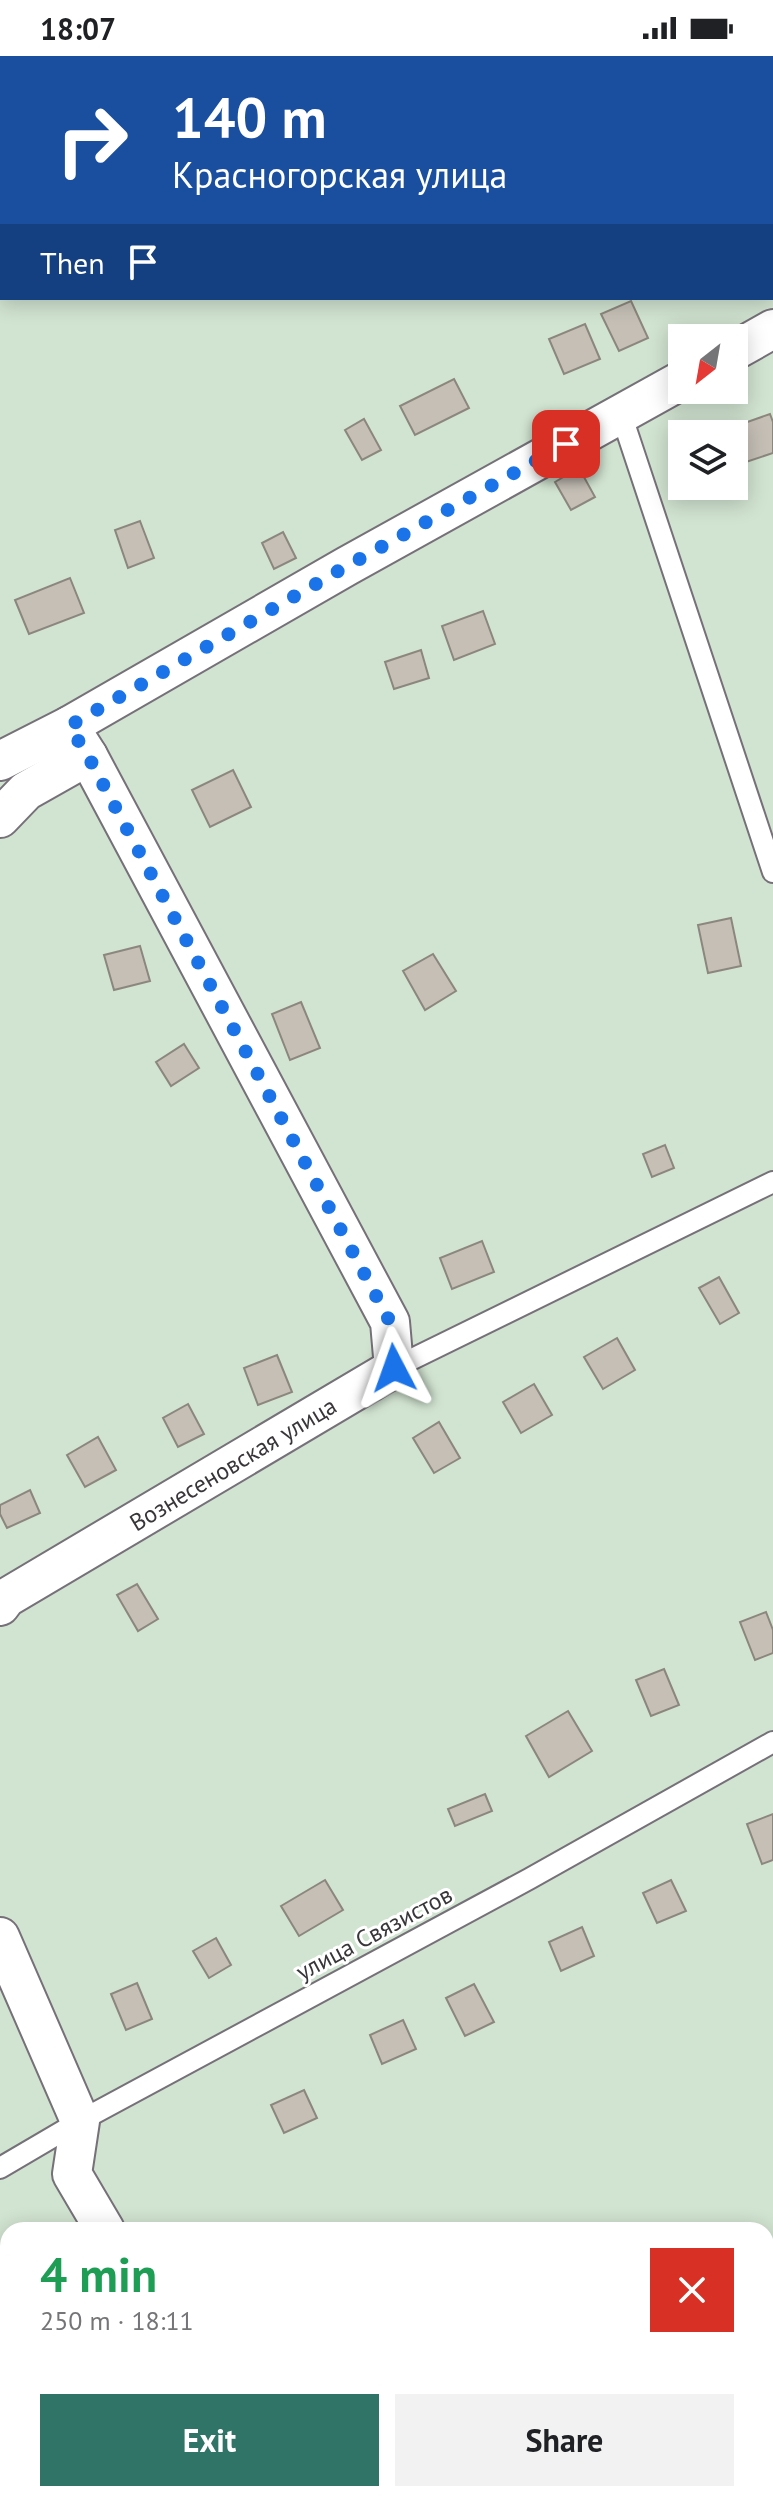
<!DOCTYPE html>
<html lang="en">
<head>
<meta charset="utf-8">
<style>
	body { margin:0; font-family:"PT Sans",sans-serif; background:#f2f2f2; color:#202124; height:100vh; display:flex; flex-direction:column; font-size:30px; white-space:nowrap }
	* { box-sizing:border-box; margin:0 }
	p { font-size:26px; color:#757577 }
	.icon { flex:none; width:44px; height:44px; fill:none; stroke:currentColor; stroke-width:2; stroke-linecap:round; stroke-linejoin:round }
	.map { position:relative; flex:1; overflow:hidden }
	.side { position:absolute; left:0px; top:2166px; width:774px; height:280px; display:flex; flex-direction:column; background:#fff; border-radius:24px 24px 0 0; box-shadow:0 4px 20px #0003 }
	.side>* { flex:none }
	.top-card { position:absolute; left:0px; top:0px; width:774px; height:244px; box-shadow:0 4px 20px #0003; background:#1a4fa0; color:#fff; overflow:hidden }
	.needle { width:52px; rotate:211deg }
	.buttons { position:absolute; left:668px; top:268px; display:grid; gap:16px }
	.buttons a { display:grid; place-items:center; width:80px; height:80px; border-radius:0px; background:#fff; box-shadow:0 4px 20px #0003; font-size:40px }
	.pin { position:absolute; display:grid; place-items:center; width:68px; height:68px; color:#fff; margin:-34px; border-radius:16px; box-shadow:0 4px 12px #0006 }
	.me { position:absolute; width:88px; margin:-44px; rotate:356deg; stroke-linejoin:round; filter:drop-shadow(0 0 6px #0008) }
	.turn { display:flex; align-items:center; gap:28px; height:168px; padding:0 40px; font-size:36px }
	.turn .icon { width:104px; height:104px; stroke-width:2.5 }
	.turn b { display:block; font-size:56px; line-height:68px }
	.then { display:flex; align-items:center; height:76px; padding:0 40px; background:#0003; gap:16px; font-size:30px }
	.round { display:grid; place-items:center; flex:none; width:84px; height:84px; border-radius:0px; background:#f2f2f2 }
	.overview { display:flex; align-items:center; justify-content:space-between; height:136px; padding:0 40px }
	h1 { font-size:48px; font-weight:600; line-height:60px; color:#1e9e55 }
	.button { display:flex; gap:16px; margin-top:auto; padding:16px 40px }
	.button a { flex:1; height:92px; border-radius:0px; background:#307467; color:#fff; font-size:32px; font-weight:600; line-height:92px; text-align:center }
	.button a+a { background:#f2f2f2; color:#202124 }
	.status { display:flex; justify-content:space-between; align-items:center; height:56px; padding:0 40px; background:#fff; direction:ltr }
	.status svg { height:22px; fill:currentColor }
	.map>svg:first-child { display:block }
</style>
</head>
<body>
<div class="status"><b>18:07</b><svg viewBox="0 0 49 12"><path d="M0 12V9h3v3zM5 12V6h3v6zM10 12V3h3v9zM15 12V0h3v12zM26 1h20v11H26zM47 4h2v5h-2z"/></svg></div>
<div class="map">
<svg width="773" height="2446" viewBox="0 0 773 2446">
	<rect width="100%" height="100%" fill="#f1eaf3"/>
	<path fill="#d1e3d1" fill-rule="evenodd" d="M 0,0 L 773,0 L 773,2446 L 0,2446 ZM 2,2 L 772,2 L 772,242 L 2,242 ZM 682,282 L 734,282 L 734,334 L 682,334 ZM 682,378 L 734,378 L 734,430 L 682,430 ZM 8,2174 L 766,2174 L 766,2438 L 8,2438 Z"/>
	<g fill="none" stroke-linecap="round" stroke-linejoin="round">
		<g stroke="#9ac3c5" stroke-width="10">
			<polyline points="521,2 524,0"/>
			<polyline points="0,217 2,216"/>
		</g>
	</g>
	<g fill="#c5bfb6" stroke="#8c877e" stroke-width="2">
		<polygon points="631,245 648,282 619,295 601,258"/>
		<polygon points="585,268 600,303 564,318 549,283"/>
		<polygon points="454,323 469,352 415,379 400,350"/>
		<polygon points="770,358 773,366 773,397 746,406 733,371"/>
		<polygon points="364,363 381,394 362,404 345,374"/>
		<polygon points="579,412 595,441 571,454 555,426"/>
		<polygon points="140,465 154,502 128,512 115,474"/>
		<polygon points="283,476 296,502 274,513 262,487"/>
		<polygon points="70,522 84,557 29,578 15,544"/>
		<polygon points="483,555 495,588 454,604 442,570"/>
		<polygon points="421,594 429,622 394,633 385,606"/>
		<polygon points="233,714 251,751 210,771 192,734"/>
		<polygon points="731,862 741,910 708,917 698,869"/>
		<polygon points="140,890 150,925 114,934 104,899"/>
		<polygon points="433,898 456,935 425,954 403,915"/>
		<polygon points="301,946 320,992 290,1004 272,958"/>
		<polygon points="184,988 199,1012 171,1030 156,1006"/>
		<polygon points="665,1089 674,1112 652,1121 643,1098"/>
		<polygon points="482,1185 494,1216 452,1233 440,1202"/>
		<polygon points="719,1221 739,1257 720,1268 699,1232"/>
		<polygon points="617,1282 635,1314 603,1333 584,1301"/>
		<polygon points="277,1299 292,1336 258,1349 244,1312"/>
		<polygon points="534,1328 552,1359 521,1377 503,1346"/>
		<polygon points="188,1348 204,1378 178,1391 163,1362"/>
		<polygon points="439,1366 460,1402 434,1417 413,1382"/>
		<polygon points="98,1381 116,1414 85,1431 67,1399"/>
		<polygon points="30,1434 40,1457 7,1472 0,1458 0,1449"/>
		<polygon points="137,1528 158,1563 138,1575 117,1539"/>
		<polygon points="766,1556 773,1574 773,1597 755,1604 740,1566"/>
		<polygon points="664,1613 679,1649 651,1660 636,1624"/>
		<polygon points="568,1655 592,1695 549,1721 526,1680"/>
		<polygon points="485,1738 492,1755 455,1770 448,1753"/>
		<polygon points="773,1758 773,1804 762,1808 747,1768"/>
		<polygon points="325,1824 343,1854 299,1880 281,1850"/>
		<polygon points="671,1824 686,1855 657,1867 643,1837"/>
		<polygon points="582,1871 594,1900 561,1915 549,1886"/>
		<polygon points="216,1882 231,1909 209,1922 193,1895"/>
		<polygon points="137,1927 152,1963 126,1974 111,1938"/>
		<polygon points="474,1928 494,1966 465,1980 446,1942"/>
		<polygon points="403,1964 416,1993 382,2008 370,1979"/>
		<polygon points="304,2034 317,2062 284,2077 271,2049"/>
		<polygon points="558,2438 583,2438 586,2446 561,2446"/>
	</g>
	<g fill="none" stroke-linecap="round" stroke-linejoin="round">
		<g stroke="#767078" stroke-width="24">
			<g id="lane">
				<polyline points="621,358 773,816"/>
				<polyline points="394,1312 773,1126"/>
				<polyline points="0,2112 80,2065 529,1823 773,1686"/>
				<polyline points="766,2227 773,2223"/>
				<polyline points="406,2446 418,2438"/>
			</g>
		</g>
		<g stroke="#767078" stroke-width="42">
			<g id="street">
				<polyline points="734,295 773,273"/>
				<polyline points="0,705 69,670 347,510 682,324"/>
				<polyline points="0,762 26,735 88,700"/>
				<polyline points="0,1550 6,1542 394,1312 390,1266 88,700 69,670"/>
				<polyline points="0,1881 80,2065 72,2118 105,2174"/>
				<polyline points="268,2438 273,2446"/>
			</g>
		</g>
		<use href="#lane" stroke="#fff" stroke-width="20"/>
		<use href="#street" stroke="#fff" stroke-width="38"/>
	</g>
	<g fill="none" stroke-linecap="round" stroke-linejoin="round">
		<polyline stroke="#1a73e8" stroke-width="14" stroke-dasharray="0 25.2" points="394,1312 390,1266 88,700 69,670 347,510 566,388"/>
	</g>
	<g text-anchor="middle" dominant-baseline="central" stroke-width="6" stroke-linejoin="round" paint-order="stroke">
		<g font-size="24" fill="#393639" stroke="#fff">
			<text transform="translate(233 1408) rotate(-31)">Вознесеновская улица</text>
			<text transform="translate(374 1877) rotate(-28)">улица Связистов</text>
		</g>
	</g>
</svg>
<div class="buttons">
<a><svg class="needle" viewBox="-14 -14 28 28"><path d="M0-13l5 13h-10z" fill="#e53935"/><path d="M0 13l5-13h-10z" fill="#757577"/></svg></a>
<a><svg class="icon" aria-label="layers" viewBox="0 0 24 24"><path d="M12 4l9 5-9 5-9-5zM3 14l9 5 9-5"/></svg></a>
</div>
<div class="pin" style="left:566px;top:388px;background:#d93025"><svg class="icon" aria-label="arrive" viewBox="0 0 24 24"><path d="M6 21V4h12l-3 4 3 4H6"/></svg></div>
<svg class="me" style="left:394px;top:1312px" viewBox="-20 -20 40 40"><path d="M0-17L14 15 0 8-14 15z" fill="#1a73e8" stroke="#fff" stroke-width="4"/></svg>
<div class="top-card">
<div class="turn"><svg class="icon" aria-label="right" viewBox="0 0 24 24"><path d="M7 20v-9h11M14 6l5 5-5 5"/></svg><div><b>140 m</b>Красногорская улица</div></div>
<div class="then">Then<svg class="icon" aria-label="arrive" viewBox="0 0 24 24"><path d="M6 21V4h12l-3 4 3 4H6"/></svg></div>
</div>
<section class="side">
<div class="overview"><div><h1>4 min</h1><p>250 m · 18:11</p></div><a class="round" style="background:#d93025;color:#fff"><svg class="icon" aria-label="close" viewBox="0 0 24 24"><path d="M6 6l12 12M18 6L6 18"/></svg></a></div>
<div class="button"><a>Exit</a><a>Share</a></div>
</section>
</div>
</body>
</html>
